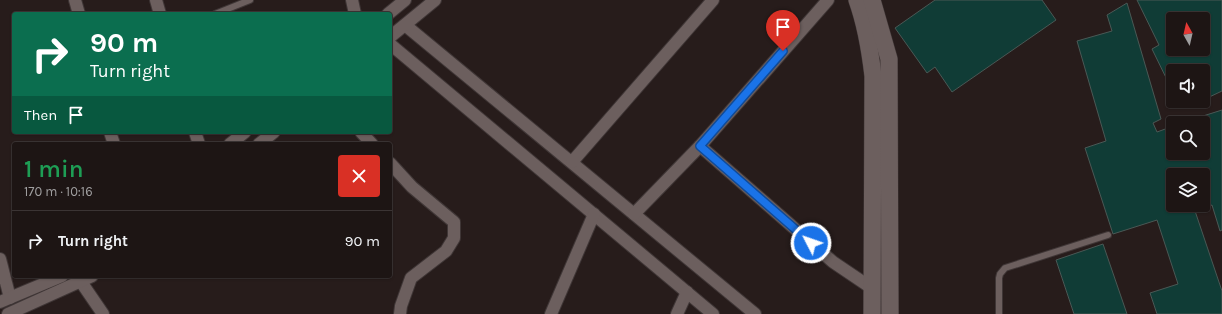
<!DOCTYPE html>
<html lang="en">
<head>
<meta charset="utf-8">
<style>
	body { margin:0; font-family:Karla,sans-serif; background:#251e1d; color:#f1f3f6; height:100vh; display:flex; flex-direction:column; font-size:15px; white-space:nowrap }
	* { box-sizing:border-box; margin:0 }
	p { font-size:13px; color:#a09fa0 }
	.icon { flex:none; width:22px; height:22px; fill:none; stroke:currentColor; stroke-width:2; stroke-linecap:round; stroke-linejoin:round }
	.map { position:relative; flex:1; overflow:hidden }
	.drawer { position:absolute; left:12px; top:142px; width:380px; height:136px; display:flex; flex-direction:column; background:#1d1514; border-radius:4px; box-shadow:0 1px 3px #0004,0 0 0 1px #3b3434 }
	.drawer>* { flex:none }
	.hud { position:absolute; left:12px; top:12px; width:380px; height:122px; border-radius:4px; box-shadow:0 1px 3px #0004,0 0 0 1px #3b3434; background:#0b6e4f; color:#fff; overflow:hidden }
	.needle { width:26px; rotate:352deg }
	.fabs { position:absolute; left:1166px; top:12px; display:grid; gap:8px }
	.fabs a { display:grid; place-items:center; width:44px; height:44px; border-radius:4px; background:#1d1514; box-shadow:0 1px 3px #0004,0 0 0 1px #3b3434; font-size:20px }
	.pin { position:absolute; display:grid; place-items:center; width:34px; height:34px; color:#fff; margin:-41px -17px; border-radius:50% 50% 50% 0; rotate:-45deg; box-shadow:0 0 4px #0007 }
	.pin .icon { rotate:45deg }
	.me { position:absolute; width:44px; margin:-22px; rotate:311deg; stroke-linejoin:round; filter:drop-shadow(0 0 3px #0008) }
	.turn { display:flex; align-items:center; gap:14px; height:84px; padding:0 12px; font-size:18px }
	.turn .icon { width:52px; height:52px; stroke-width:2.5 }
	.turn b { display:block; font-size:28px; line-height:34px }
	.then { display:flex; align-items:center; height:38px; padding:0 12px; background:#0003; gap:8px; font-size:15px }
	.round { display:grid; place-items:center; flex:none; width:42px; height:42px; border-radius:4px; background:#251e1d }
	.summary { display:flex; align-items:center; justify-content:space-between; height:68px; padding:0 12px }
	h1 { font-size:24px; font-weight:600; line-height:30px; color:#1e9e55 }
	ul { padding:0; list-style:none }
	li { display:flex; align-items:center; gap:12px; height:60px; padding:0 12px; border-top:1px solid #3b3434 }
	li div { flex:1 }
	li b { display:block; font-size:15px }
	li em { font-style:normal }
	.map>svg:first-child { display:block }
</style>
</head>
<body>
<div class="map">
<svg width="1222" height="314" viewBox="0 0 1222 314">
	<rect width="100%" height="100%" fill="#271c1b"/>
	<g fill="#103c36" stroke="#4a5855" fill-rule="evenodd">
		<polygon points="935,0 1042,0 1056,20 952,92 935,67 927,73 895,28"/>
		<path d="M 1137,0 L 1222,0 L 1222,91 L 1203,100 L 1203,71 L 1173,71 L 1173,92 L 1152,49 L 1159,45 ZM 1173,19 L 1203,19 L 1203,49 L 1173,49 Z"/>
		<polygon points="1127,3 1161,119 1153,123 1157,132 1168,128 1173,143 1173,153 1203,153 1203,116 1222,110 1222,230 1220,231 1212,205 1203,208 1203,175 1173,175 1173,205 1193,205 1222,291 1222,314 1157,314 1150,293 1178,284 1157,220 1113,234 1085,148 1106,141 1077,41 1112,31 1107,15"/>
		<polygon points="1103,244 1127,314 1074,314 1056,260"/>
	</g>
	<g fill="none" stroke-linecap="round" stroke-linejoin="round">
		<g stroke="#3f3636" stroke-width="8">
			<g id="lane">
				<polyline points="215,14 250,0"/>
				<polyline points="999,314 999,278 1000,274 1005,268 1108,235"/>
			</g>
		</g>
		<g stroke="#3f3636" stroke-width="14">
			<g id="street">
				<polyline points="75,0 79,14"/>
				<polyline points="156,0 160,14"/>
				<polyline points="352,0 355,14"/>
				<polyline points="388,14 405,0"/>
				<polyline points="405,25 755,314"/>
				<polyline points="390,37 435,0"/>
				<polyline points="390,44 713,314"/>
				<polyline points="110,132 114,144"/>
				<polyline points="195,132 199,144"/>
				<polyline points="361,132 372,144"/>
				<polyline points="230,144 245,132"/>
				<polyline points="259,144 274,132"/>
				<polyline points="700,146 833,262 873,289"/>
				<polyline points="572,162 713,0"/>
				<polyline points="390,163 412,187 454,222 454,238 446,251 411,278 401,306 400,314"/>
				<polyline points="634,214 700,146 828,0"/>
				<polyline points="0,259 10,298"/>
				<polyline points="77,276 103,314"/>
				<polyline points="0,302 62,276"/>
				<polyline points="8,314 92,276"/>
				<polyline points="551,314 594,214"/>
				<polyline points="677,314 687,292"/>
			</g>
		</g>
		<g stroke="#3f3636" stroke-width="18">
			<g id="secondary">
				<path d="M 857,0 C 866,25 870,50 873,76 L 872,314"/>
				<polyline points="872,0 889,59 890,314"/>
			</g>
		</g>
		<use href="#lane" stroke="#6c5f5e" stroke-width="6"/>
		<use href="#street" stroke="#6c5f5e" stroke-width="12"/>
		<use href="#secondary" stroke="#6c5f5e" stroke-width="17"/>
	</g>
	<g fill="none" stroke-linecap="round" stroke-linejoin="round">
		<g stroke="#114b97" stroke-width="10">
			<polyline id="route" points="783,51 700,146 811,243"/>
		</g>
		<use href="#route" stroke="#1a73e8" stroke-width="7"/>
	</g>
</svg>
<div class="fabs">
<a><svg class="needle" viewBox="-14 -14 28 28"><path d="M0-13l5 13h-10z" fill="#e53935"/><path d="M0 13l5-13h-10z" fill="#a09fa0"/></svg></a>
<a><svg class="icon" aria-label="sound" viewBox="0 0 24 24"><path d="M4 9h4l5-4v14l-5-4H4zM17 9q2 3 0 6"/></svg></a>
<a><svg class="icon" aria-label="search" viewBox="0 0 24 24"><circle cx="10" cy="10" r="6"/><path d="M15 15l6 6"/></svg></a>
<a><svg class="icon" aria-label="layers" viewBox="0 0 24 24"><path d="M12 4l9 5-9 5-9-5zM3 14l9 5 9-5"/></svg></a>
</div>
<div class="pin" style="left:783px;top:51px;background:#d93025"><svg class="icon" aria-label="arrive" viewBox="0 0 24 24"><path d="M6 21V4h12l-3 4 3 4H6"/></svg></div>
<svg class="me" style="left:811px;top:243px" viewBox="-20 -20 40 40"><circle r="17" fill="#1a73e8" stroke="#fff" stroke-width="3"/><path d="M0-11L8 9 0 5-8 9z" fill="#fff"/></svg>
<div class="hud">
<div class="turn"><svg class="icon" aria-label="right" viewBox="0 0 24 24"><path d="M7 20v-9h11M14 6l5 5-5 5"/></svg><div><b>90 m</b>Turn right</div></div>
<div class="then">Then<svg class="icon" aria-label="arrive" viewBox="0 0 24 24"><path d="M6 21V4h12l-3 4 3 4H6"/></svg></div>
</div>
<section class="drawer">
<div class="summary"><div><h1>1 min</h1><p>170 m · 10:16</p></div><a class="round" style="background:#d93025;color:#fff"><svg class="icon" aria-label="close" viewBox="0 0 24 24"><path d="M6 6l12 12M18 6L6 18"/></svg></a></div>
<ul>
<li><svg class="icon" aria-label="right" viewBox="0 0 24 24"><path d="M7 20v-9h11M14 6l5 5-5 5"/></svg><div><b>Turn right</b></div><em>90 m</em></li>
</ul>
</section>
</div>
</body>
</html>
